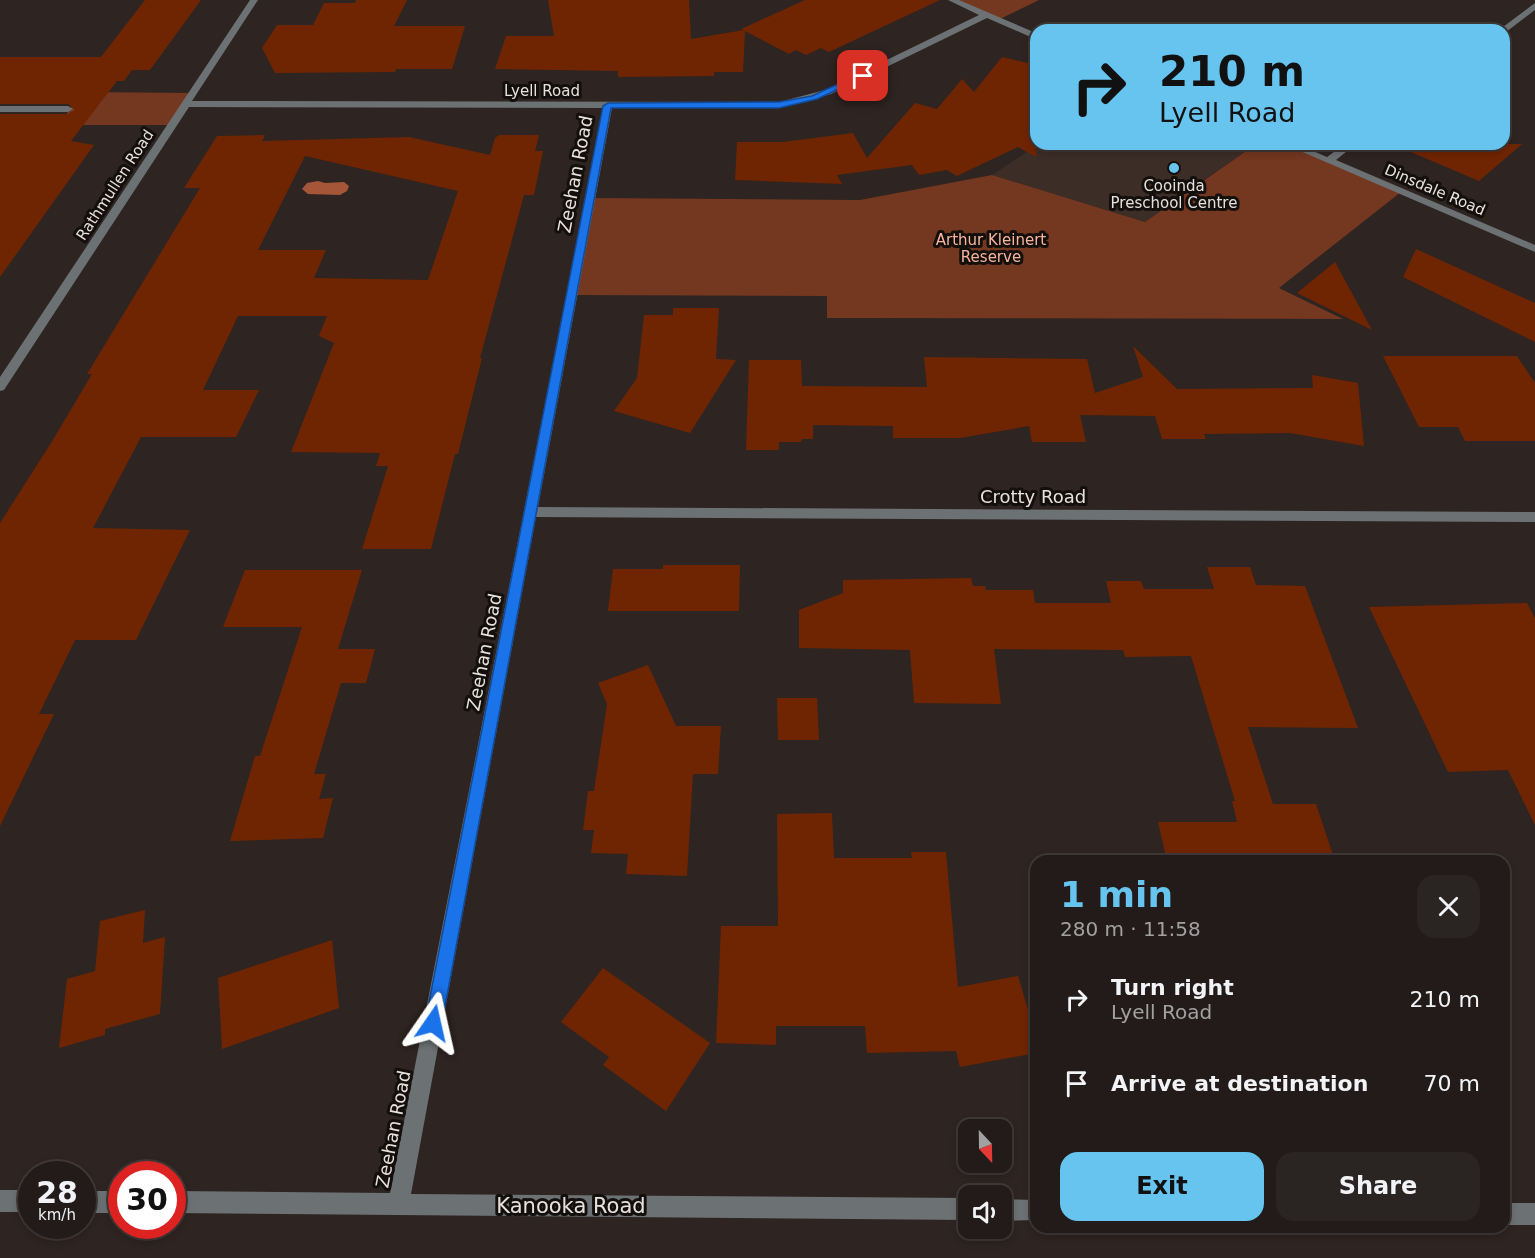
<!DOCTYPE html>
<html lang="en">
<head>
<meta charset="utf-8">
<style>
	body { margin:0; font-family:"DejaVu Sans",sans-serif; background:#2a2422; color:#f1f3f6; height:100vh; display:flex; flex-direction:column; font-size:22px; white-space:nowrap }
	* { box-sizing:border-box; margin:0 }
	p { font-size:20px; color:#a2a1a2 }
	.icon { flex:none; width:33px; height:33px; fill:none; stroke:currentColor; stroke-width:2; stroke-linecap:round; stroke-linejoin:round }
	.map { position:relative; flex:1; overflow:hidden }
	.drawer { position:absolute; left:1030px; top:855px; width:480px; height:378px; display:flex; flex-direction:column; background:#221b19; border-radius:18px; box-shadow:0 3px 9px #0003,0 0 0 2px #3f3938 }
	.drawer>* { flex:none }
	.hud { position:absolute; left:1030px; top:24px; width:480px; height:126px; border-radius:18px; box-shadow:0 3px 9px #0003,0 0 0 2px #3f3938; background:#66c4ef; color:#111; overflow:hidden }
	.needle { width:39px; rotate:158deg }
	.tools { position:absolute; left:958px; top:1119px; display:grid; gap:12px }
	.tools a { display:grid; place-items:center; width:54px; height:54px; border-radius:12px; background:#221b19; box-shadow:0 3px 9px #0003,0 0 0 2px #3f3938; font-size:30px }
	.speed { position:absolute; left:18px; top:1161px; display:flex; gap:12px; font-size:30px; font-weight:700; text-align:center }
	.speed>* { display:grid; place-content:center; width:78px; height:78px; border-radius:50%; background:#221b19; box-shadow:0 3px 9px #0003,0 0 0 2px #3f3938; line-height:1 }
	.speed small { font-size:15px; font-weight:400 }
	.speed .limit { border:9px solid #d22; background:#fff; color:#111 }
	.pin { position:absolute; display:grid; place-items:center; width:51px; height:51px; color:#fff; margin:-26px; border-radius:12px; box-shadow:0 3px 9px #0006 }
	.me { position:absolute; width:66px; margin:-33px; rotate:11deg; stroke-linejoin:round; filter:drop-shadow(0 0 4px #0008) }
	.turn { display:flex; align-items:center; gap:21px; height:126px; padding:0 30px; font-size:27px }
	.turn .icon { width:78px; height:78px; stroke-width:2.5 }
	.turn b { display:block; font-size:42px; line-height:51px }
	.round { display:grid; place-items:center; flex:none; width:63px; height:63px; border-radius:18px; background:#2a2422 }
	.headline { display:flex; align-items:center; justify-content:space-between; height:102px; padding:0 30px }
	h1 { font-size:36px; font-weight:700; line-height:45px; color:#66c4ef }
	.primary-button { display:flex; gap:12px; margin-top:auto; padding:12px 30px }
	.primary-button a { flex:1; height:69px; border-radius:18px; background:#66c4ef; color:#111; font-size:24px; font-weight:700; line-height:69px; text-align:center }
	.primary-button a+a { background:#2a2422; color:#f1f3f6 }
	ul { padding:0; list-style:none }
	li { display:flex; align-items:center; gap:18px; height:84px; padding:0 30px }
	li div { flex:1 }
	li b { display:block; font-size:22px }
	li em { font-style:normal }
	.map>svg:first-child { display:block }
</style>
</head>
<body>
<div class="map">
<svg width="1535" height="1258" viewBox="0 0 1535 1258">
	<rect width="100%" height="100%" fill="#2e2421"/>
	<polygon fill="#3c2d27" points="1039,144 1233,144 1247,150 1145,222 992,175"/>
	<g fill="#743720">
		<polygon points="957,0 1039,0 998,20"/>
		<polygon points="83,92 193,93 172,125 58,125"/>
		<polygon points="1256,144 1289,144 1401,192 1279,288 1343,319 827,318 827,296 572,295 590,198 860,200 992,175 1145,222"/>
	</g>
	<polygon fill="#a65638" points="318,181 325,183 344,182 349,186 347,191 340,195 308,194 302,189 307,183"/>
	<g fill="#702502" fill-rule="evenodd">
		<polygon points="145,0 201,0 150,70 132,70 124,81 117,81 71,141 94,145 0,277 0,114 68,114 75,110 68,104 0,104 0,57 101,57"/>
		<polygon points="356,0 407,0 394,26 465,26 452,69 396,69 395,72 275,73 262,48 277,25 313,25 324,3 355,3"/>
		<polygon points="548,0 689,0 691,39 744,30 741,29 805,0 940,0 829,52 821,48 806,55 796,50 789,54 745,31 743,72 714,72 714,76 618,77 618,71 495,69 506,36 554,36"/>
		<polygon points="1002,57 1036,65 1036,157 1018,147 957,176 947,170 919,175 912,165 837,175 842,184 735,180 737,142 783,142 853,133 867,158 915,103 937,109 962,79 974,92"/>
		<path d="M 265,135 L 262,141 L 409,137 L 490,155 L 495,138 L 499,135 L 539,135 L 535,151 L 543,151 L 534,195 L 524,195 L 480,358 L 482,358 L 458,454 L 455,454 L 431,549 L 362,549 L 388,466 L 376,466 L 380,453 L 291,452 L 334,343 L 319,336 L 327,316 L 238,316 L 203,390 L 259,390 L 236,437 L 141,437 L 93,528 L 190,530 L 136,640 L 75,640 L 39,714 L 54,714 L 0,826 L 0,523 L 51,443 L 92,374 L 87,374 L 200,188 L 184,188 L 217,136 ZM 305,156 L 458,191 L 428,280 L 314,278 L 326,250 L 258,250 Z"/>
		<polygon points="1392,144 1522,144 1479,181"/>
		<polygon points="1416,249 1535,303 1535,342 1403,277"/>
		<polygon points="1335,262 1372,330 1297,293"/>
		<polygon points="673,308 719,308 716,359 736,360 690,433 614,411 637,378 644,315 673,315"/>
		<polygon points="1133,346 1177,389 1313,388 1312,375 1358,383 1364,446 1290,433 1204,434 1206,439 1162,439 1155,416 1080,415 1086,442 1032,442 1029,426 960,438 893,438 893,426 813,425 813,439 802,439 801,442 779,442 779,450 746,450 749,360 801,360 802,386 927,387 924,357 1087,359 1095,393 1143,377"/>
		<polygon points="1383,356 1517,356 1535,383 1535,441 1465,441 1458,427 1419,427"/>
		<polygon points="663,565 740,565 739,611 608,611 613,569 663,569"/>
		<polygon points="1207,567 1250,567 1256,585 1305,586 1358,728 1248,727 1273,804 1316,804 1335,861 1167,861 1158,822 1237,822 1232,801 1235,801 1191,656 1125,657 1123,650 994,649 1001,704 914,703 910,650 799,648 799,610 843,593 843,580 971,578 973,586 985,586 986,590 1033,590 1035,603 1111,603 1106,581 1141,581 1144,589 1214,589"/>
		<polygon points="245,570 362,570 338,649 375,649 366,683 341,683 314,774 326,774 319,799 333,798 323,838 230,841 255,756 260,756 302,627 223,627"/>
		<polygon points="1527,603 1535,618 1535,825 1508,770 1448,772 1369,607"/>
		<polygon points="648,665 676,726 721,726 718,774 693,774 687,876 626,874 628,854 591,853 594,830 583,830 588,791 594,791 607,704 598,683"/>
		<polygon points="777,698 817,698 819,740 778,740"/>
		<polygon points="832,813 834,858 912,858 911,852 946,852 958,987 1018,976 1036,1037 1036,1053 960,1067 956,1051 867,1053 865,1026 776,1026 776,1045 716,1043 721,926 778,926 777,814"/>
		<polygon points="145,910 143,943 165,937 160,1014 105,1029 105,1035 59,1048 67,979 95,971 100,921"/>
		<polygon points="332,940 339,1008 222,1049 218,978"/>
		<polygon points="603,968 710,1043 666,1111 603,1065 609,1057 561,1022"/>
	</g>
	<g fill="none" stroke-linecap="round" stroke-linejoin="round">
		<g fill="#6c7174" fill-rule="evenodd">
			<polygon points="250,0 258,0 192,101 779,102 825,90 979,15 948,0 959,0 1036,33 1036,39 1033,38 987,18 831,94 779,108 612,108 538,507 1535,512 1535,522 536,517 411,1194 969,1198 969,1220 172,1213 172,1191 390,1193 603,108 189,107 4,390 0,391 0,377"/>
			<polygon points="1535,3 1535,10 1506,32 1499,30"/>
			<polygon points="0,106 68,106 73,109 68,112 0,112"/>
			<polygon points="1284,144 1297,144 1327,157 1345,144 1356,144 1336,160 1535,245 1535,252"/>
			<rect x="0" y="1190" width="32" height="22"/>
			<rect x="82" y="1191" width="40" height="22"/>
			<polygon points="1002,1199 1036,1200 1036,1220 1002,1221"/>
			<rect x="1504" y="1203" width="31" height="22"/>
		</g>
	</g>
	<polygon fill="#1a73e8" stroke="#114b97" stroke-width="1.5" points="860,74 867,76 817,99 779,108 611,108 442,1023 440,1029 433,1031 427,1029 425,1023 603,106 608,103 779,102 812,96"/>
	<circle fill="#66c4ef" stroke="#130f0d" stroke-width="2" cx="1174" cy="168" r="6"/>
	<g text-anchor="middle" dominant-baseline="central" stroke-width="6" stroke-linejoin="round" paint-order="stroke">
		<g font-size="15" fill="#e7e1de" stroke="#130f0d">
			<text x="542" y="91">Lyell Road</text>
			<text transform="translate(115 185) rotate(-57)">Rathmullen Road</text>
			<text transform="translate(1435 190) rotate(23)">Dinsdale Road</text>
		</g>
		<g font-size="15" fill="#e7e1de" stroke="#130f0d">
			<text x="1174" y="186">Cooinda<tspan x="1174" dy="17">Preschool Centre</tspan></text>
		</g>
		<g font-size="15" fill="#f8b59c" stroke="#130f0d">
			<text x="991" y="240">Arthur Kleinert<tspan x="991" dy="17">Reserve</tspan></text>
		</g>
		<g font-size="18" fill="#e7e1de" stroke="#130f0d">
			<text transform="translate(575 174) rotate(-79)">Zeehan Road</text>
			<text x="1033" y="496">Crotty Road</text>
			<text transform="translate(484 652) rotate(-79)">Zeehan Road</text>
			<text transform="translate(393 1129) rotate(-79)">Zeehan Road</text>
		</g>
		<g font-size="21" fill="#e7e1de" stroke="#130f0d">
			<text x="571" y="1206">Kanooka Road</text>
		</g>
	</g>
</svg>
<div class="tools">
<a><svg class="needle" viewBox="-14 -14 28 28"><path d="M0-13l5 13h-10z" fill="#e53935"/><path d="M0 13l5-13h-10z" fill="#a2a1a2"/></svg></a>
<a><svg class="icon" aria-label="sound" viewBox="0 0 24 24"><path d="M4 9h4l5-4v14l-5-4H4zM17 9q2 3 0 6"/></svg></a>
</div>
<div class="speed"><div>28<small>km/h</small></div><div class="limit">30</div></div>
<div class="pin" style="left:863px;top:76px;background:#d93025"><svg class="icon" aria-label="arrive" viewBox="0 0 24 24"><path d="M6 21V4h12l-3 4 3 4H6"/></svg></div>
<svg class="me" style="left:433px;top:1023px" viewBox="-20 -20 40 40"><path d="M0-17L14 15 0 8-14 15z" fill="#1a73e8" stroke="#fff" stroke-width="4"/></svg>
<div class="hud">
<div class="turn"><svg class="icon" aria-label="right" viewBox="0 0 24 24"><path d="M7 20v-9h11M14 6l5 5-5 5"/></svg><div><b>210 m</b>Lyell Road</div></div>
</div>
<section class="drawer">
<div class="headline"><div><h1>1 min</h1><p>280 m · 11:58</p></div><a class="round"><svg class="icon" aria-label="close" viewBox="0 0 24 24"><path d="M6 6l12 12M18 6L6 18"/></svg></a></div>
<ul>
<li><svg class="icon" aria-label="right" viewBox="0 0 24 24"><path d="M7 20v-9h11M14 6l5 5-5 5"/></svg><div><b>Turn right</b><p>Lyell Road</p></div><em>210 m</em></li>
<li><svg class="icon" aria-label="arrive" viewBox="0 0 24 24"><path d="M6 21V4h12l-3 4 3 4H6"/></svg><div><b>Arrive at destination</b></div><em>70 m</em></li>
</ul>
<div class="primary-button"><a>Exit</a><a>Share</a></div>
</section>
</div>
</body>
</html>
